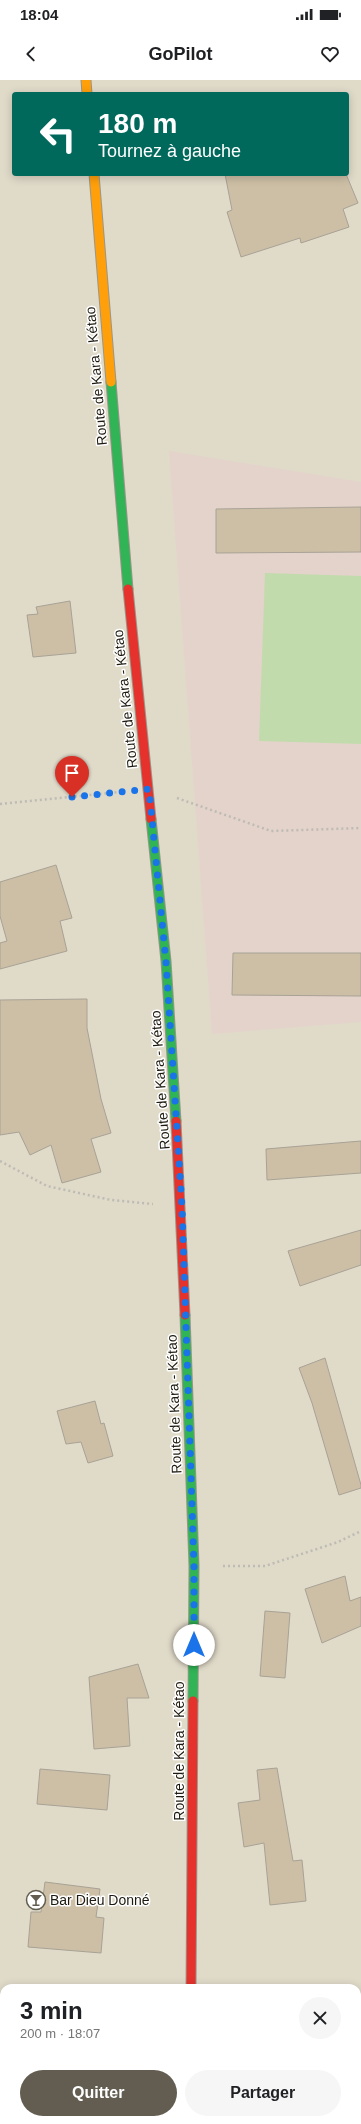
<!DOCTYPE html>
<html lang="fr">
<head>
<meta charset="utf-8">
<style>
	body { margin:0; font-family:Arial,sans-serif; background:#f6f6f6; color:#202124; height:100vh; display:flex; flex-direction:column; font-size:15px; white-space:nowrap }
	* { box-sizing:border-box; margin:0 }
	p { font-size:13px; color:#757577 }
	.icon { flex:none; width:22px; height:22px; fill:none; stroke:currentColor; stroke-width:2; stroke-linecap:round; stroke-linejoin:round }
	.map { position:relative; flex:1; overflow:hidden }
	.side { position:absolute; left:0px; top:1904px; width:361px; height:140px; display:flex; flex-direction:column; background:#fff; border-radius:12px 12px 0 0; box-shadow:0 2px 10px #0003 }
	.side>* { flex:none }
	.banner { position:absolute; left:12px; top:12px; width:337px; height:84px; border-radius:4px; box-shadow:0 2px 10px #0003; background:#00695c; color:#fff; overflow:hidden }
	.pin { position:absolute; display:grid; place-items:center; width:34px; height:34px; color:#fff; margin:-41px -17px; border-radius:50% 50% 50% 0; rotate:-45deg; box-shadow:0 0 4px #0007 }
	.pin .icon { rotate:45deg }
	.me { position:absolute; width:44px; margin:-22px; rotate:0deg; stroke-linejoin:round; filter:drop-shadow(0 0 3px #0008) }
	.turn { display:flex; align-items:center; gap:14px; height:84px; padding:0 20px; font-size:18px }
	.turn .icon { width:52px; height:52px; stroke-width:2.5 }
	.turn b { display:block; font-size:28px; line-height:34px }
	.round { display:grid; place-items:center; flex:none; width:42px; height:42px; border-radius:21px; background:#f6f6f6 }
	.summary { display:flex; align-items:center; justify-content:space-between; height:68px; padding:0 20px }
	h1 { font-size:24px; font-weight:600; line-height:30px }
	.cta { display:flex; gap:8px; margin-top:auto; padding:8px 20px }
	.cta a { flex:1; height:46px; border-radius:24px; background:#625d50; color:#fff; font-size:16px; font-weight:600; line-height:46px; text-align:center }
	.cta a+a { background:#f6f6f6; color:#202124 }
	.status { display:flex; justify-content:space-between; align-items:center; height:28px; padding:0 20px; background:#fff; direction:ltr }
	.status svg { height:11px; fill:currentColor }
	header { display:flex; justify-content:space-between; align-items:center; height:52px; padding:0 20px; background:#fff; font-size:18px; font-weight:600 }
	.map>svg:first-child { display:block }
</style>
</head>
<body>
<div class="status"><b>18:04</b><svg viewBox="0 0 49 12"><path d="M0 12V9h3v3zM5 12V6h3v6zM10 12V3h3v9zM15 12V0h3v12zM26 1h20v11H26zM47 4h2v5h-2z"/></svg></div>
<header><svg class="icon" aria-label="back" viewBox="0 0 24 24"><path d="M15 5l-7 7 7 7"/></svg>GoPilot<svg class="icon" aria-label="heart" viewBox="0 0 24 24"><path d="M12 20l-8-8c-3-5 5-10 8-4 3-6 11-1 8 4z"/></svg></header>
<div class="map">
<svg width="361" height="2044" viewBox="0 0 361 2044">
	<rect width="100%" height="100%" fill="#e0dac9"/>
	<polygon fill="#e4d3cb" points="169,371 361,402 361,942 212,954"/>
	<polygon fill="#c2dbad" points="265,493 361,496 361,664 259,661"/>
	<g fill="#cdbfa6" stroke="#a8a296">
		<polygon points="225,94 346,94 358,123 343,129 349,147 301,163 300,158 241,177 227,132 232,130"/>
		<polygon points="361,427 361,472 216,473 216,429"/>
		<polygon points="70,521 76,573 33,577 27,535 38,534 36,527"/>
		<polygon points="56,785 72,838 60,841 67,871 0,889 0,863 7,861 0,836 0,802"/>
		<polygon points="233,873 361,873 361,916 232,915"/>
		<polygon points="87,919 87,948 101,1019 111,1053 91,1059 101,1092 62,1103 51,1065 30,1075 19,1052 0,1055 0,920"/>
		<polygon points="361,1061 361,1093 267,1100 266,1069"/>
		<polygon points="361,1150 361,1185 300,1206 288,1171"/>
		<polygon points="325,1278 361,1405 361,1408 339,1415 312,1323 299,1288"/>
		<polygon points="95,1321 101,1344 104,1343 113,1376 88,1383 81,1362 66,1364 57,1331"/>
		<polygon points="345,1496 350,1521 361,1517 361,1546 322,1563 305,1509"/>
		<polygon points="265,1531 290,1533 285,1598 260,1596"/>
		<polygon points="138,1584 149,1618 127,1618 130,1666 94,1669 89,1597"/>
		<polygon points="277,1688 293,1781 302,1780 306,1821 270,1825 264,1763 244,1767 238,1723 260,1720 257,1690"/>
		<polygon points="40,1689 110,1695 107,1730 37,1724"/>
		<polygon points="45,1802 100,1809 96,1837 104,1838 101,1873 28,1867 31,1832 41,1832"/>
	</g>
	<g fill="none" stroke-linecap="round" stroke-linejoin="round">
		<g stroke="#9a9689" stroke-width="11">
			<g id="fast">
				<polyline points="111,302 128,509"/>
				<polyline points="151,739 166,881 176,1041"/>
				<polyline points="185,1235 194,1486 193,1621"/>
			</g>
		</g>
		<g stroke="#9a9689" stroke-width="11">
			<g id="slow">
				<polyline points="86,0 87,14"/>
				<polyline points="94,94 111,302"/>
			</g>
		</g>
		<g stroke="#9a9689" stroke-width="11">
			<g id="jam">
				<polyline points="128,509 151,739"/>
				<polyline points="176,1041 185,1235"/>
				<polyline points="191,1908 193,1621"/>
				<polyline points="183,2040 183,2044"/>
			</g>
		</g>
		<g stroke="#bdbbb4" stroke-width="2.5" stroke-dasharray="2 3" stroke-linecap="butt">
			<polyline points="177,718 271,751 361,748"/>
			<polyline points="0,724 120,712"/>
			<polyline points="0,1081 47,1106 111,1120 153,1124"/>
			<polyline points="223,1486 265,1486 338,1462 361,1451"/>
		</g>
		<use href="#fast" stroke="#30b455" stroke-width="9"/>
		<use href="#slow" stroke="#ff9f0a" stroke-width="9"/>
		<use href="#jam" stroke="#e5322d" stroke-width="9"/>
	</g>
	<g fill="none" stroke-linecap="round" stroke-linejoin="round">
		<polyline stroke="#1a73e8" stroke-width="7" stroke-dasharray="0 12.6" points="72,717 149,709 166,882 182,1127 194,1486 194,1565"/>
	</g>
	<defs>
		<g id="bar-ring" transform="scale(1)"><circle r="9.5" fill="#fff" stroke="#625d50" stroke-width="1.5"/><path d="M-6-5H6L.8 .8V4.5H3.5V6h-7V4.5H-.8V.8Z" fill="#625d50"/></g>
	</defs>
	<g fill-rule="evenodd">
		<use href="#bar-ring" x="36" y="1820"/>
	</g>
	<g text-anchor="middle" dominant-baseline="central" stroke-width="3" stroke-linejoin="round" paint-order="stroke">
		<g font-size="14" fill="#1e1a0f" stroke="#fff">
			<text transform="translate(96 296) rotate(-95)">Route de Kara - Kétao</text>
			<text transform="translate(125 619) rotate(-96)">Route de Kara - Kétao</text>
			<text transform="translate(160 1000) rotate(-94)">Route de Kara - Kétao</text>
			<text transform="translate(174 1324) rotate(-92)">Route de Kara - Kétao</text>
			<text transform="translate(179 1671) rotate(-90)">Route de Kara - Kétao</text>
		</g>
		<g font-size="14" fill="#1e1a0f" stroke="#fff" text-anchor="start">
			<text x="50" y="1820">Bar Dieu Donné</text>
		</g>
	</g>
</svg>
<div class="pin" style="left:72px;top:717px;background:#d93025"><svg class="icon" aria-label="arrive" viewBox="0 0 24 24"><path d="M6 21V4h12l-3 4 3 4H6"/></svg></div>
<svg class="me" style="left:194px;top:1565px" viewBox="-20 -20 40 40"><circle r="19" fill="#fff"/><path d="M0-13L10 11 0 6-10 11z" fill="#1a73e8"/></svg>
<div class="banner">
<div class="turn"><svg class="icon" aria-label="left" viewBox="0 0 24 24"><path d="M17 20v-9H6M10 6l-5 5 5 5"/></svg><div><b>180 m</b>Tournez à gauche</div></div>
</div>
<section class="side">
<div class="summary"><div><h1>3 min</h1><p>200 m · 18:07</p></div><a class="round"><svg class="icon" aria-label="close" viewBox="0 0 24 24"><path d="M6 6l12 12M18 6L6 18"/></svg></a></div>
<div class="cta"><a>Quitter</a><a>Partager</a></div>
</section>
</div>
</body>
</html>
